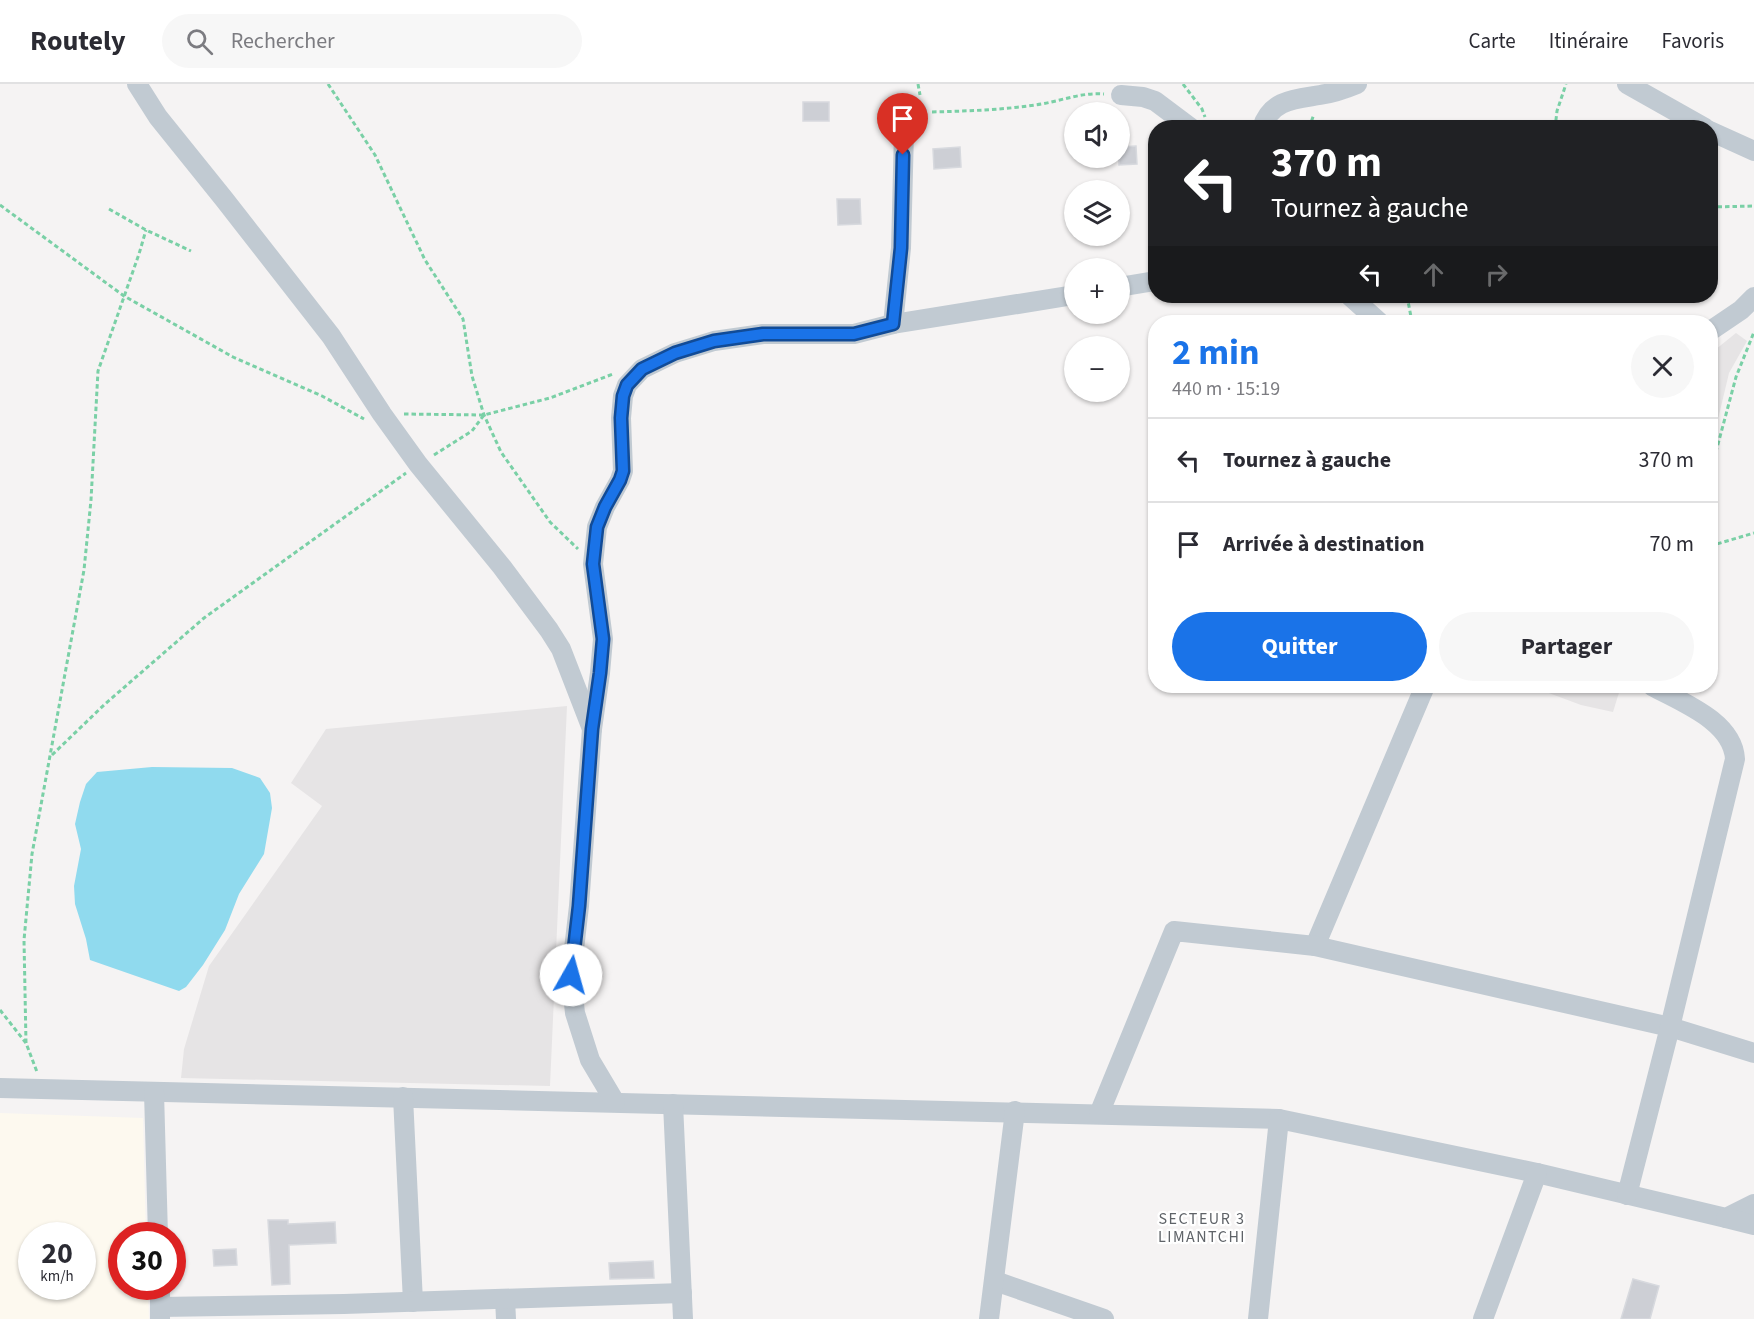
<!DOCTYPE html>
<html lang="fr">
<head>
<meta charset="utf-8">
<style>
	body { margin:0; font-family:"Source Sans 3",sans-serif; background:#f7f7f7; color:#2b2b33; height:100vh; display:flex; flex-direction:column; font-size:22px; white-space:nowrap }
	* { box-sizing:border-box; margin:0 }
	p { font-size:20px; color:#7c7c81 }
	.icon { flex:none; width:33px; height:33px; fill:none; stroke:currentColor; stroke-width:2; stroke-linecap:round; stroke-linejoin:round }
	.map { position:relative; flex:1; overflow:hidden }
	.sheet { position:absolute; left:1148px; top:231px; width:570px; height:378px; display:flex; flex-direction:column; background:#fff; border-radius:24px; box-shadow:0 2px 4px #0004 }
	.sheet>* { flex:none }
	.top-card { position:absolute; left:1148px; top:36px; width:570px; height:183px; border-radius:24px; box-shadow:0 2px 4px #0004; background:#202124; color:#fff; overflow:hidden }
	.tools { position:absolute; left:1064px; top:18px; display:grid; gap:12px }
	.tools a { display:grid; place-items:center; width:66px; height:66px; border-radius:50%; background:#fff; box-shadow:0 2px 4px #0004; font-size:30px }
	.speed { position:absolute; left:18px; top:1138px; display:flex; gap:12px; font-size:30px; font-weight:700; text-align:center }
	.speed>* { display:grid; place-content:center; width:78px; height:78px; border-radius:50%; background:#fff; box-shadow:0 2px 4px #0004; line-height:1 }
	.speed small { font-size:15px; font-weight:400 }
	.speed .limit { border:9px solid #d22; background:#fff; color:#111 }
	.pin { position:absolute; display:grid; place-items:center; width:51px; height:51px; color:#fff; margin:-62px -26px; border-radius:50% 50% 50% 0; rotate:-45deg; box-shadow:0 0 6px #0007 }
	.pin .icon { rotate:45deg }
	.me { position:absolute; width:66px; margin:-33px; rotate:7deg; stroke-linejoin:round; filter:drop-shadow(0 0 4px #0008) }
	.turn { display:flex; align-items:center; gap:21px; height:126px; padding:0 24px; font-size:27px }
	.turn .icon { width:78px; height:78px; stroke-width:2.5 }
	.turn b { display:block; font-size:42px; line-height:51px }
	.lanes { display:flex; align-items:center; height:57px; padding:0 24px; background:#0003; justify-content:center; gap:30px; direction:ltr }
	.lanes .off { opacity:.35 }
	.round { display:grid; place-items:center; flex:none; width:63px; height:63px; border-radius:32px; background:#f7f7f7 }
	.overview { display:flex; align-items:center; justify-content:space-between; height:102px; padding:0 24px }
	h1 { font-size:36px; font-weight:700; line-height:45px; color:#1a73e8 }
	.cta { display:flex; gap:12px; margin-top:auto; padding:12px 24px }
	.cta a { flex:1; height:69px; border-radius:36px; background:#1a73e8; color:#fff; font-size:24px; font-weight:700; line-height:69px; text-align:center }
	.cta a+a { background:#f7f7f7; color:#2b2b33 }
	ul { padding:0; list-style:none }
	li { display:flex; align-items:center; gap:18px; height:84px; padding:0 24px; border-top:2px solid #e1e1e2 }
	li div { flex:1 }
	li b { display:block; font-size:22px }
	li em { font-style:normal }
	header { display:flex; align-items:center; gap:36px; box-sizing:border-box; height:84px; padding:0 30px; background:#fff; border-bottom:2px solid #e1e1e2 }
	header strong { font-size:28px }
	nav { display:flex; gap:33px; margin-inline-start:auto; font-size:21px }
	.search { width:420px; height:54px; background:#f7f7f7; display:flex; align-items:center; gap:15px; box-sizing:border-box; padding:0 21px; border-radius:33px; color:#7c7c81; font-size:22px }
	.map>svg:first-child { display:block }
</style>
</head>
<body>
<header>
<strong>Routely</strong>
<div class="search"><svg class="icon" aria-label="search" viewBox="0 0 24 24"><circle cx="10" cy="10" r="6"/><path d="M15 15l6 6"/></svg>Rechercher</div>
<nav><a>Carte</a><a>Itinéraire</a><a>Favoris</a></nav>
</header>
<div class="map">
<svg width="1754" height="1235" viewBox="0 0 1754 1235">
	<rect width="100%" height="100%" fill="#f5f3f3"/>
	<path fill="#fdf9ef" fill-rule="evenodd" d="M 0,1029 L 143,1034 L 146,1152 L 122,1152 L 122,1203 L 148,1203 L 149,1235 L 0,1235 ZM 32,1152 L 82,1152 L 82,1203 L 32,1203 Z"/>
	<g fill="#e6e4e5">
		<polygon points="1736,249 1747,257 1729,289 1710,369 1710,270"/>
		<polygon points="1530,602 1621,602 1613,628 1581,621"/>
		<polygon points="567,622 550,1002 181,994 184,965 209,882 322,722 291,699 326,645"/>
	</g>
	<polygon fill="#90daee" points="152,683 232,684 260,694 270,709 272,724 264,770 239,810 225,846 203,881 186,903 179,907 90,876 86,855 75,820 74,802 81,765 75,740 80,718 86,700 97,688"/>
	<g fill="#cdcfd5" stroke="#d7d9de" stroke-width="1.5">
		<rect x="803" y="18" width="26" height="19"/>
		<polygon points="1136,62 1137,80 1119,81 1119,63"/>
		<polygon points="960,63 961,83 934,85 933,65"/>
		<polygon points="837,115 860,115 861,140 838,141"/>
		<polygon points="268,1136 288,1136 288,1140 335,1138 336,1159 289,1161 290,1200 272,1201"/>
		<polygon points="236,1165 237,1181 214,1182 213,1166"/>
		<polygon points="653,1177 654,1194 610,1195 609,1179"/>
		<polygon points="1633,1195 1659,1202 1650,1235 1621,1235"/>
	</g>
	<g fill="none" stroke-linecap="round" stroke-linejoin="round">
		<g stroke="#7ad0a6" stroke-width="3" stroke-dasharray="4.5 3" stroke-linecap="butt">
			<polyline points="328,0 375,71 425,176 463,235 472,292 484,331 501,368 550,438 578,465"/>
			<polyline points="918,0 920,11"/>
			<polyline points="1183,0 1202,25 1205,33"/>
			<path d="M 932,28 C 967,27 1001,26 1035,21 C 1059,18 1080,8 1104,10"/>
			<polyline points="1309,44 1314,30"/>
			<polyline points="1555,44 1557,27 1566,0"/>
			<polyline points="0,121 124,212 233,273 322,312 364,335"/>
			<polyline points="1710,123 1754,122"/>
			<polyline points="109,125 146,146 191,167"/>
			<polyline points="1407,212 1412,238"/>
			<polyline points="404,330 484,331 550,314 613,290"/>
			<polyline points="434,371 472,347 484,331"/>
			<polyline points="1710,390 1736,293 1754,248"/>
			<polyline points="1710,462 1754,449"/>
			<polyline points="52,671 105,620 204,534 406,389"/>
			<polyline points="0,926 26,959 37,988"/>
			<polyline points="26,959 24,856 32,770 84,486 91,416 98,287 139,170 146,146"/>
		</g>
		<g stroke="#c1cad2" stroke-width="20">
			<polyline points="137,0 158,33 224,115 331,252 382,330 418,380 502,483 549,546 561,565 592,645"/>
			<polyline points="1627,0 1705,44"/>
			<polyline points="1121,11 1143,13 1155,17 1191,44"/>
			<path d="M 1262,44 C 1271,15 1296,15 1320,11 C 1333,9 1345,5 1357,0"/>
			<polyline points="1710,47 1754,67"/>
			<polyline points="1119,203 1155,197"/>
			<polyline points="1350,212 1379,238"/>
			<polyline points="893,240 901,164 904,48 917,28"/>
			<polyline points="1710,247 1741,226 1754,213"/>
			<polyline points="1315,862 1425,602"/>
			<polyline points="0,1004 1279,1035 1537,1089 1726,1134 1754,1120"/>
			<polyline points="154,1008 158,1152"/>
			<polyline points="403,1013 413,1218"/>
			<polyline points="615,1018 590,976 575,929 571,891 579,822 592,645 600,589 603,555 593,480 597,443 605,423 620,396 623,387 621,334 623,312 627,301 642,285 675,269 714,257 763,250 854,250 893,240 1074,211"/>
			<polyline points="673,1020 683,1235"/>
			<polyline points="1099,1030 1174,847 1315,862 1670,943 1754,969"/>
			<path d="M 1627,1111 L 1670,943 L 1735,675 C 1733,637 1681,618 1652,602"/>
			<polyline points="1726,1134 1754,1141"/>
			<polyline points="995,1197 1104,1235"/>
			<polyline points="160,1203 160,1235"/>
			<polyline points="505,1215 506,1235"/>
			<polyline points="160,1223 344,1220 682,1209"/>
			<polyline points="989,1235 1015,1027"/>
			<polyline points="1258,1235 1279,1035"/>
			<polyline points="1483,1235 1537,1089"/>
		</g>
	</g>
	<g fill="none" stroke-linecap="round" stroke-linejoin="round">
		<g stroke="#114b97" stroke-width="15">
			<polyline id="route" points="571,891 579,822 592,645 600,589 603,555 593,480 597,443 605,423 620,396 623,387 621,334 623,312 627,301 642,285 675,269 714,257 763,250 854,250 893,240 901,164 903,71"/>
		</g>
		<use href="#route" stroke="#1a73e8" stroke-width="10"/>
	</g>
	<g text-anchor="middle" dominant-baseline="central" stroke-width="4.5" stroke-linejoin="round" paint-order="stroke">
		<g font-size="16" letter-spacing="1.5" fill="#5f6368" stroke="#fff">
			<text x="1202" y="1135">SECTEUR 3<tspan x="1202" dy="18">LIMANTCHI</tspan></text>
		</g>
	</g>
</svg>
<div class="tools">
<a><svg class="icon" aria-label="sound" viewBox="0 0 24 24"><path d="M4 9h4l5-4v14l-5-4H4zM17 9q2 3 0 6"/></svg></a>
<a><svg class="icon" aria-label="layers" viewBox="0 0 24 24"><path d="M12 4l9 5-9 5-9-5zM3 14l9 5 9-5"/></svg></a>
<a>+</a>
<a>−</a>
</div>
<div class="speed"><div>20<small>km/h</small></div><div class="limit">30</div></div>
<div class="pin" style="left:903px;top:71px;background:#d93025"><svg class="icon" aria-label="arrive" viewBox="0 0 24 24"><path d="M6 21V4h12l-3 4 3 4H6"/></svg></div>
<svg class="me" style="left:571px;top:891px" viewBox="-20 -20 40 40"><circle r="19" fill="#fff"/><path d="M0-13L10 11 0 6-10 11z" fill="#1a73e8"/></svg>
<div class="top-card">
<div class="turn"><svg class="icon" aria-label="left" viewBox="0 0 24 24"><path d="M17 20v-9H6M10 6l-5 5 5 5"/></svg><div><b>370 m</b>Tournez à gauche</div></div>
<div class="lanes"><svg class="icon" aria-label="left" viewBox="0 0 24 24"><path d="M17 20v-9H6M10 6l-5 5 5 5"/></svg><svg class="icon off" aria-label="ahead" viewBox="0 0 24 24"><path d="M12 20V5M6 11l6-6 6 6"/></svg><svg class="icon off" aria-label="right" viewBox="0 0 24 24"><path d="M7 20v-9h11M14 6l5 5-5 5"/></svg></div>
</div>
<section class="sheet">
<div class="overview"><div><h1>2 min</h1><p>440 m · 15:19</p></div><a class="round"><svg class="icon" aria-label="close" viewBox="0 0 24 24"><path d="M6 6l12 12M18 6L6 18"/></svg></a></div>
<ul>
<li><svg class="icon" aria-label="left" viewBox="0 0 24 24"><path d="M17 20v-9H6M10 6l-5 5 5 5"/></svg><div><b>Tournez à gauche</b></div><em>370 m</em></li>
<li><svg class="icon" aria-label="arrive" viewBox="0 0 24 24"><path d="M6 21V4h12l-3 4 3 4H6"/></svg><div><b>Arrivée à destination</b></div><em>70 m</em></li>
</ul>
<div class="cta"><a>Quitter</a><a>Partager</a></div>
</section>
</div>
</body>
</html>
